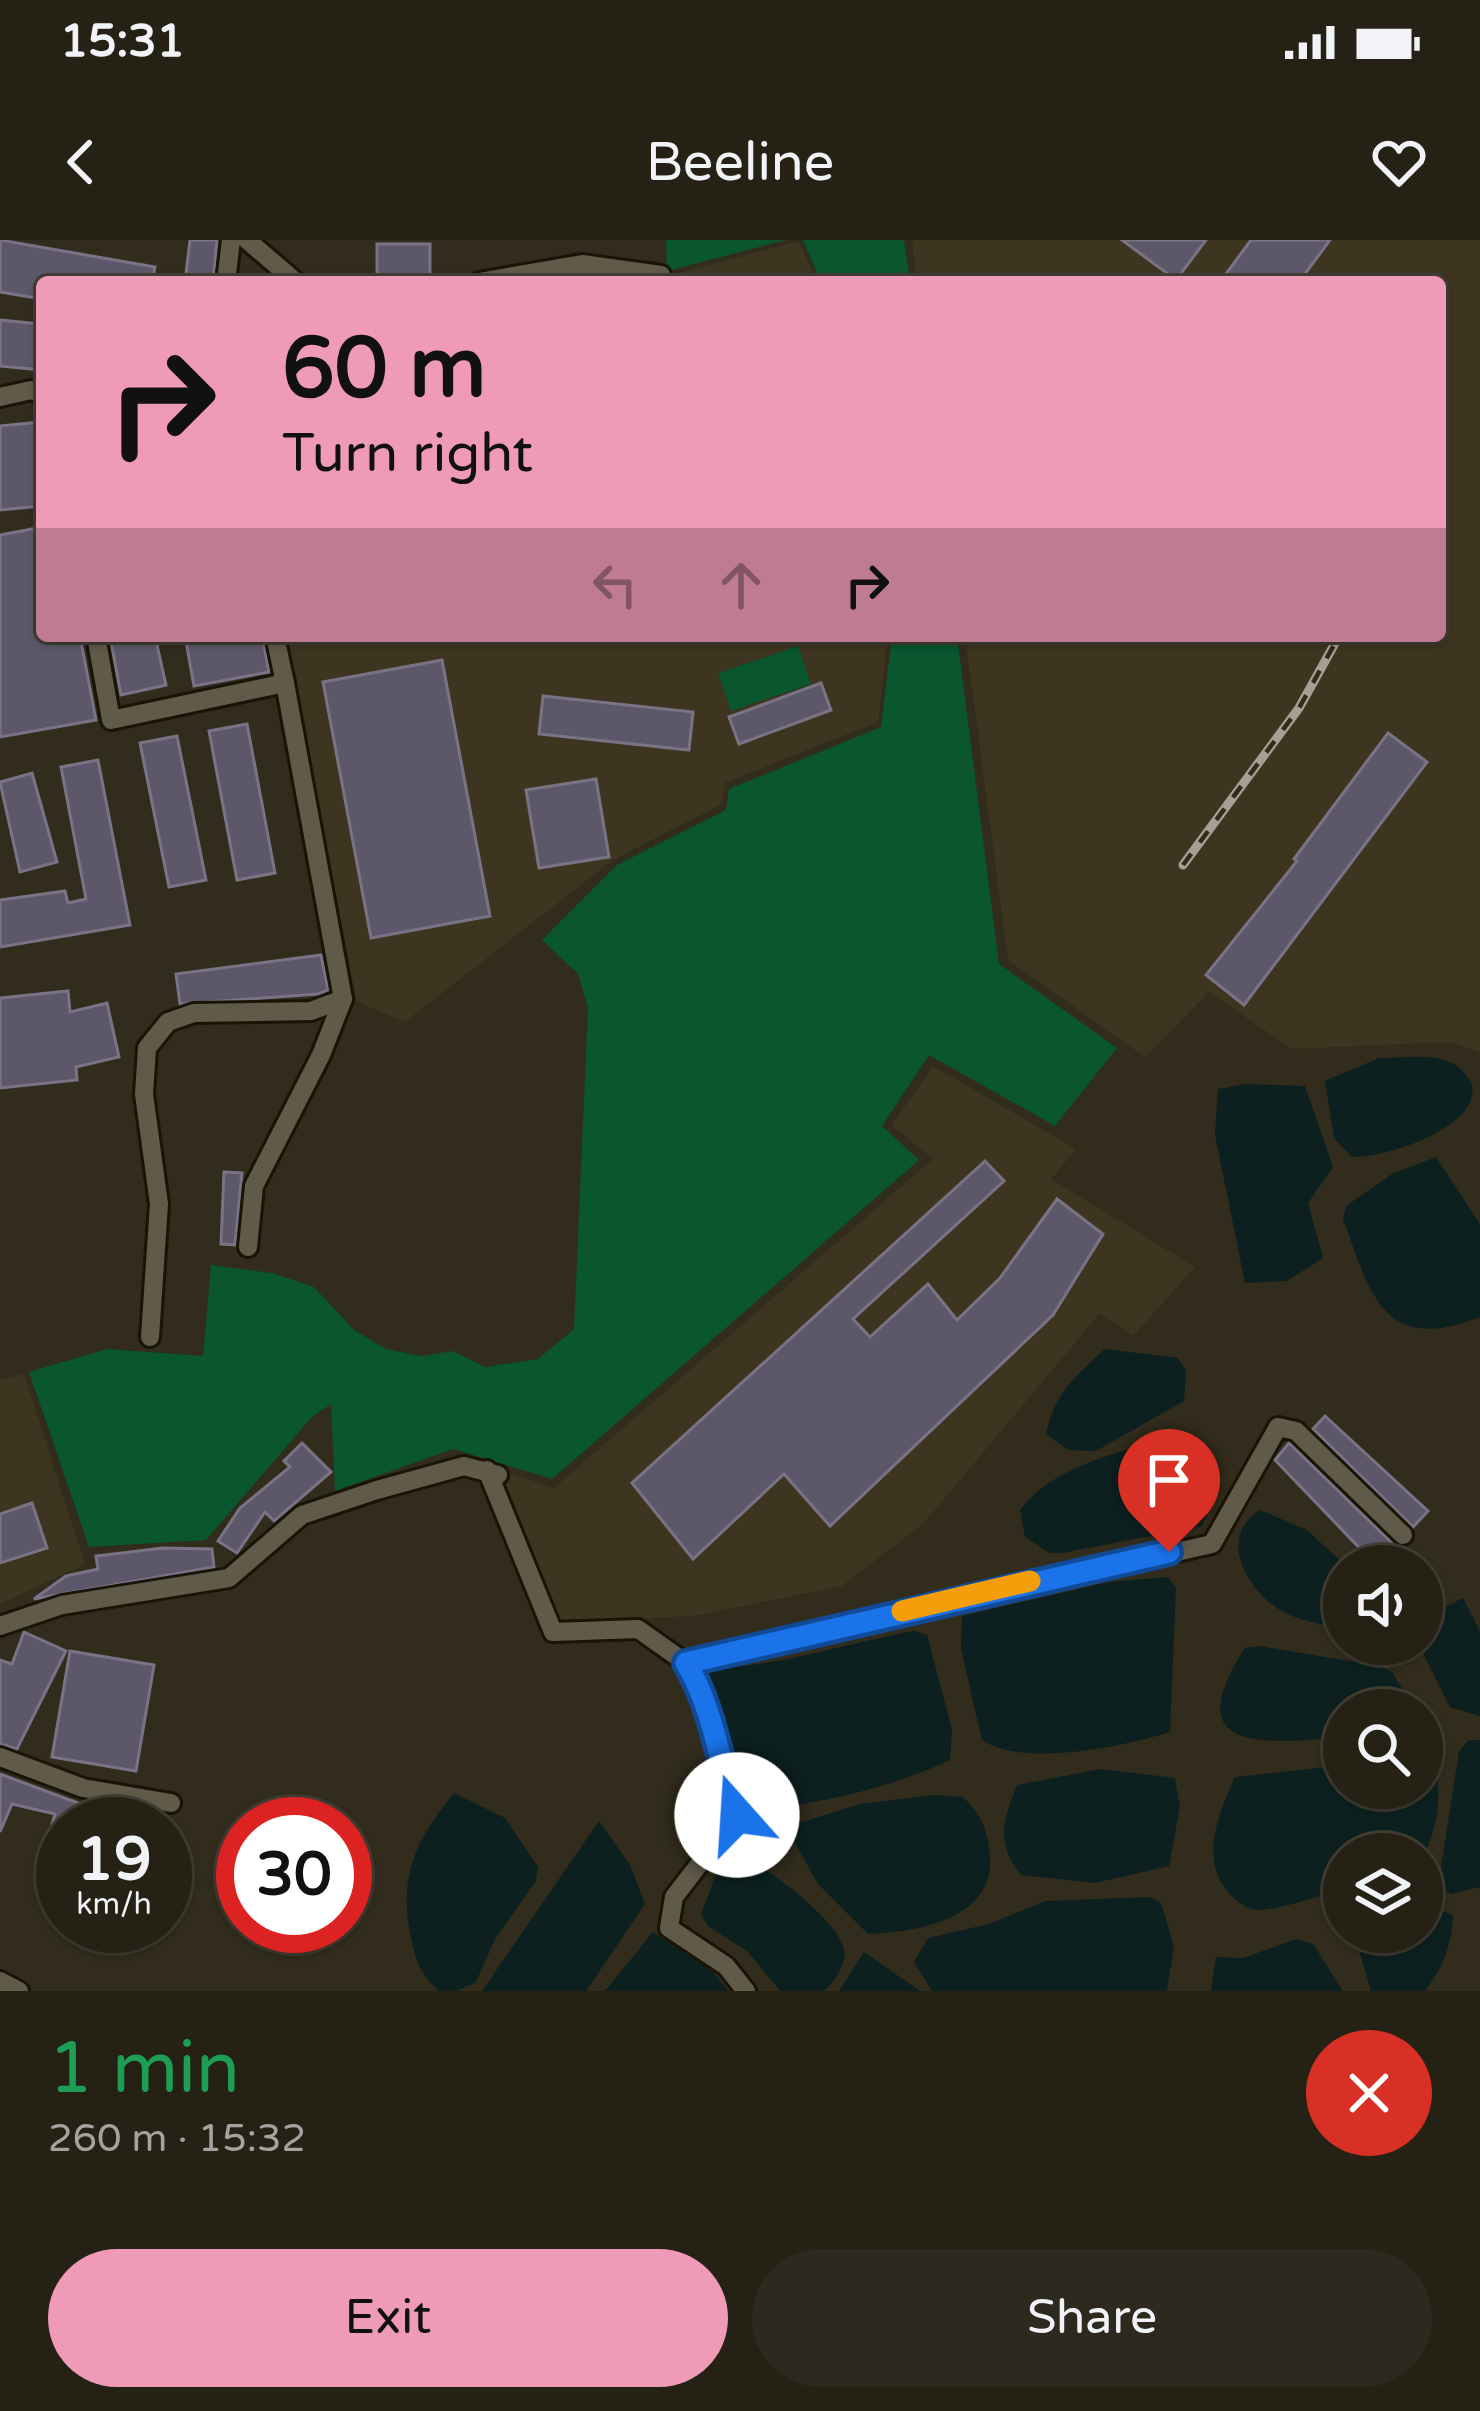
<!DOCTYPE html>
<html lang="en">
<head>
<meta charset="utf-8">
<style>
	body { margin:0; font-family:"Varela Round",sans-serif; background:#2d291e; color:#f1f3f6; height:100vh; display:flex; flex-direction:column; font-size:45px; white-space:nowrap }
	* { box-sizing:border-box; margin:0 }
	p { font-size:39px; color:#a3a3a0 }
	.icon { flex:none; width:66px; height:66px; fill:none; stroke:currentColor; stroke-width:2; stroke-linecap:round; stroke-linejoin:round }
	.map { position:relative; height:1751px; overflow:hidden }
	.side { display:flex; flex-direction:column; background:#252115; flex:1 }
	.side>* { flex:none }
	.top-card { position:absolute; left:36px; top:36px; width:1410px; height:366px; border-radius:12px; box-shadow:0 3px 9px #0004,0 0 0 3px #423e34; background:#ef9ab7; color:#111; overflow:hidden }
	.buttons { position:absolute; left:1323px; top:1305px; display:grid; gap:24px }
	.buttons a { display:grid; place-items:center; width:120px; height:120px; border-radius:50%; background:#252115; box-shadow:0 3px 9px #0004,0 0 0 3px #423e34; font-size:60px }
	.speed { position:absolute; left:36px; top:1557px; display:flex; gap:24px; font-size:60px; font-weight:700; text-align:center }
	.speed>* { display:grid; place-content:center; width:156px; height:156px; border-radius:50%; background:#252115; box-shadow:0 3px 9px #0004,0 0 0 3px #423e34; line-height:1 }
	.speed small { font-size:30px; font-weight:400 }
	.speed .limit { border:18px solid #d22; background:#fff; color:#111 }
	.pin { position:absolute; display:grid; place-items:center; width:102px; height:102px; color:#fff; margin:-123px -51px; border-radius:50% 50% 50% 0; rotate:-45deg; box-shadow:0 0 12px #0007 }
	.pin .icon { rotate:45deg }
	.me { position:absolute; width:132px; margin:-66px; rotate:341deg; stroke-linejoin:round; filter:drop-shadow(0 0 9px #0008) }
	.turn { display:flex; align-items:center; gap:42px; height:252px; padding:0 48px; font-size:54px }
	.turn .icon { width:156px; height:156px; stroke-width:2.5 }
	.turn b { display:block; font-size:84px; line-height:102px }
	.lanes { display:flex; align-items:center; height:114px; padding:0 48px; background:#0003; justify-content:center; gap:60px; direction:ltr }
	.lanes .off { opacity:.35 }
	.round { display:grid; place-items:center; flex:none; width:126px; height:126px; border-radius:63px; background:#2d291e }
	.overview { display:flex; align-items:center; justify-content:space-between; height:204px; padding:0 48px }
	h1 { font-size:72px; font-weight:600; line-height:90px; color:#1e9e55 }
	.button { display:flex; gap:24px; margin-top:auto; padding:24px 48px }
	.button a { flex:1; height:138px; border-radius:72px; background:#ef9ab7; color:#111; font-size:48px; font-weight:600; line-height:138px; text-align:center }
	.button a+a { background:#2d291e; color:#f1f3f6 }
	.status { display:flex; justify-content:space-between; align-items:center; height:84px; padding:0 60px; background:#252115; direction:ltr }
	.status svg { height:33px; fill:currentColor }
	header { display:flex; justify-content:space-between; align-items:center; height:156px; padding:0 48px; background:#252115; font-size:54px; font-weight:600 }
	.map>svg:first-child { display:block }
</style>
</head>
<body>
<div class="status"><b>15:31</b><svg viewBox="0 0 49 12"><path d="M0 12V9h3v3zM5 12V6h3v6zM10 12V3h3v9zM15 12V0h3v12zM26 1h20v11H26zM47 4h2v5h-2z"/></svg></div>
<header><svg class="icon" aria-label="back" viewBox="0 0 24 24"><path d="M15 5l-7 7 7 7"/></svg>Beeline<svg class="icon" aria-label="heart" viewBox="0 0 24 24"><path d="M12 20l-8-8c-3-5 5-10 8-4 3-6 11-1 8 4z"/></svg></header>
<div class="map">
<svg width="1480" height="1751" viewBox="0 0 1480 1751">
	<rect width="100%" height="100%" fill="#312c1c"/>
	<g fill="#3d351f">
		<polygon points="912,0 1480,0 1480,812 1449,802 1292,809 1209,752 1145,817 1008,720 965,396 1440,396 1440,42 917,42"/>
		<polygon points="799,1 817,42 564,42 566,29 664,37"/>
		<polygon points="285,396 888,396 878,482 725,543 722,564 613,620 405,782 357,762"/>
		<polygon points="933,826 1076,909 1051,939 1195,1027 1133,1096 1100,1073 924,1283 842,1346 699,1375 553,1386 491,1240 513,1234 554,1248 933,919 892,885"/>
		<polygon points="24,1134 85,1324 0,1364 0,1140"/>
	</g>
	<g fill="#09562f">
		<polygon points="666,0 786,0 667,31"/>
		<polygon points="803,0 904,0 910,42 821,42"/>
		<polygon points="892,396 957,396 999,724 1117,808 1055,886 929,815 882,886 919,920 552,1239 453,1209 335,1251 331,1164 311,1178 206,1300 89,1307 29,1132 107,1109 203,1116 211,1025 272,1033 314,1047 354,1090 386,1109 422,1116 452,1111 485,1127 538,1119 574,1089 588,768 578,734 542,700 617,625 726,570 729,549 881,487"/>
		<polygon points="798,406 811,444 731,471 718,433"/>
	</g>
	<g fill="#0c2020">
		<path d="M 1379,818 C 1397,818 1418,815 1436,818 C 1454,821 1464,829 1472,845 C 1480,889 1383,918 1352,917 L 1334,898 L 1325,841 Z"/>
		<polygon points="1246,844 1305,846 1333,927 1308,963 1323,1018 1287,1041 1245,1043 1215,895 1218,849"/>
		<path d="M 1436,917 L 1480,984 L 1480,1077 C 1384,1115 1371,1056 1343,979 L 1346,966 L 1392,934 Z"/>
		<path d="M 1105,1109 L 1178,1118 L 1186,1131 L 1184,1161 L 1096,1211 L 1068,1210 L 1046,1194 C 1054,1154 1076,1135 1105,1109 Z"/>
		<path d="M 1177,1196 L 1200,1202 L 1211,1213 L 1213,1259 L 1202,1286 L 1062,1313 L 1049,1313 L 1025,1297 L 1020,1270 C 1053,1225 1124,1211 1177,1196 Z"/>
		<path d="M 1260,1270 L 1307,1290 L 1346,1326 L 1344,1389 C 1323,1384 1298,1381 1280,1370 C 1246,1349 1217,1296 1260,1270 Z"/>
		<path d="M 1168,1337 L 1176,1348 L 1170,1492 C 1125,1506 1023,1528 982,1500 L 961,1409 L 962,1376 L 1109,1342 Z"/>
		<polygon points="1463,1358 1480,1391 1480,1476 1450,1467 1424,1415 1435,1372"/>
		<path d="M 914,1391 L 927,1395 L 952,1490 L 950,1520 C 892,1547 828,1562 765,1569 C 720,1539 719,1479 708,1428 C 775,1428 847,1403 914,1391 Z"/>
		<path d="M 1259,1406 L 1379,1426 L 1392,1432 L 1409,1460 L 1402,1470 L 1344,1470 L 1344,1498 C 1271,1501 1174,1518 1245,1408 Z"/>
		<polygon points="1469,1500 1480,1500 1480,1647 1451,1654 1438,1647 1459,1511"/>
		<path d="M 1422,1506 L 1433,1513 C 1442,1550 1440,1586 1422,1618 L 1344,1614 L 1344,1651 C 1316,1655 1288,1668 1260,1670 C 1250,1670 1243,1666 1235,1659 C 1197,1625 1217,1577 1235,1537 L 1344,1525 L 1344,1548 L 1422,1548 Z"/>
		<path d="M 1101,1529 L 1175,1538 L 1180,1567 L 1169,1626 L 1095,1643 L 1021,1635 C 995,1602 1003,1581 1017,1545 Z"/>
		<path d="M 454,1553 L 505,1578 L 538,1627 L 536,1641 L 495,1699 L 476,1742 L 457,1751 L 439,1751 C 419,1733 415,1719 410,1693 C 399,1633 417,1599 454,1553 Z"/>
		<path d="M 934,1555 L 963,1557 C 981,1574 989,1592 990,1617 C 994,1679 918,1692 868,1694 L 818,1644 L 786,1587 L 860,1564 Z"/>
		<polygon points="599,1581 630,1625 645,1664 586,1751 482,1751"/>
		<path d="M 736,1615 C 763,1622 838,1680 844,1709 C 847,1724 835,1742 824,1751 L 780,1751 L 748,1712 L 708,1686 L 701,1674 L 716,1635 Z"/>
		<polygon points="1149,1657 1161,1663 1174,1706 1167,1751 932,1751 914,1722 928,1698 989,1684 1046,1661"/>
		<path d="M 1422,1664 L 1453,1675 C 1451,1706 1444,1726 1425,1751 L 1371,1751 L 1359,1710 L 1348,1692 L 1422,1692 Z"/>
		<polygon points="653,1692 712,1731 729,1751 605,1751"/>
		<polygon points="1297,1699 1313,1704 1343,1751 1211,1751 1216,1717 1243,1718"/>
		<polygon points="864,1712 920,1751 839,1751"/>
	</g>
	<g fill="#5d5869" stroke="#797385" stroke-width="3">
		<polygon points="0,0 155,27 152,42 42,42 42,59 0,52"/>
		<polygon points="190,0 217,0 213,42 185,42"/>
		<polygon points="1122,0 1206,0 1176,40"/>
		<polygon points="1251,0 1330,0 1299,42 1220,42"/>
		<rect x="377" y="4" width="53" height="35"/>
		<polygon points="0,80 42,84 42,130 0,126"/>
		<polygon points="40,182 42,266 0,270 0,186"/>
		<polygon points="42,287 42,396 80,396 96,480 0,497 0,295"/>
		<polygon points="110,396 155,396 166,445 121,455"/>
		<polygon points="185,396 262,396 269,432 194,446"/>
		<polygon points="442,420 490,676 371,698 323,442"/>
		<polygon points="821,443 831,470 739,504 729,477"/>
		<polygon points="543,456 693,472 689,510 539,494"/>
		<polygon points="247,484 275,633 237,640 209,491"/>
		<polygon points="1388,493 1427,522 1244,765 1206,735 1297,621 1294,619"/>
		<polygon points="177,496 206,640 169,647 140,503"/>
		<polygon points="98,520 130,685 0,707 0,660 65,651 68,663 86,659 61,527"/>
		<polygon points="32,533 57,622 20,632 0,542"/>
		<polygon points="596,539 609,617 539,628 526,550"/>
		<polygon points="321,715 328,750 318,754 180,764 176,734"/>
		<polygon points="68,751 70,772 107,763 119,817 76,827 77,840 0,848 0,758"/>
		<polygon points="985,921 1004,941 853,1079 870,1097 928,1044 957,1080 1000,1038 1057,959 1103,994 1053,1075 830,1286 784,1234 693,1319 632,1243"/>
		<polygon points="224,932 242,933 235,1005 221,1004"/>
		<polygon points="1325,1176 1428,1271 1413,1287 1313,1189"/>
		<polygon points="302,1203 331,1232 274,1281 265,1272 237,1313 218,1301 240,1268 290,1227 284,1221"/>
		<polygon points="1289,1203 1392,1303 1373,1322 1275,1220"/>
		<polygon points="32,1263 47,1308 0,1323 0,1274"/>
		<polygon points="163,1308 212,1309 214,1327 34,1359 66,1336 98,1329 96,1316"/>
		<polygon points="24,1392 66,1411 17,1509 0,1504 0,1420 12,1424"/>
		<polygon points="70,1411 154,1425 136,1531 52,1517"/>
		<polygon points="0,1534 78,1563 136,1571 134,1584 52,1584 55,1574 12,1564 0,1592"/>
	</g>
	<g fill="none" stroke-linecap="round" stroke-linejoin="round">
		<g stroke="#191406" stroke-width="24">
			<g id="street">
				<polyline points="247,0 296,42"/>
				<polyline points="226,42 231,0"/>
				<polyline points="479,42 582,24 661,35"/>
				<polyline points="0,157 31,150 42,154"/>
				<polyline points="96,396 111,480 285,443 275,396"/>
				<polyline points="248,1007 254,946 321,815 343,759 285,443"/>
				<polyline points="150,1097 159,964 144,854 147,808 168,782 194,773 311,771 343,759"/>
				<polyline points="487,1230 553,1392 638,1389 686,1423 1212,1304 1278,1187 1296,1191 1403,1295"/>
				<polyline points="0,1386 62,1365 229,1338 302,1275 377,1250 464,1226 498,1235"/>
				<path d="M 686,1423 C 714,1469 719,1524 737,1575 L 674,1657 L 669,1688 L 726,1726 L 746,1751"/>
				<polyline points="0,1517 83,1548 171,1563"/>
				<polyline points="0,1741 19,1751"/>
			</g>
		</g>
		<use href="#street" stroke="#605a49" stroke-width="18"/>
		<g stroke="#a4a094" stroke-width="9">
			<polyline id="rail" points="1183,625 1299,468 1339,396"/>
		</g>
		<use href="#rail" stroke="#312c1c" stroke-width="4.5" stroke-dasharray="14" stroke-linecap="butt"/>
	</g>
	<g fill="none" stroke-linecap="round" stroke-linejoin="round">
		<g stroke="#114b97" stroke-width="30">
			<path id="route" d="M 737,1575 C 719,1524 714,1469 686,1423 L 1169,1312"/>
		</g>
		<use href="#route" stroke="#1a73e8" stroke-width="21"/>
		<polyline stroke="#f59e0b" stroke-width="21" points="902,1371 1030,1341"/>
	</g>
</svg>
<div class="buttons">
<a><svg class="icon" aria-label="sound" viewBox="0 0 24 24"><path d="M4 9h4l5-4v14l-5-4H4zM17 9q2 3 0 6"/></svg></a>
<a><svg class="icon" aria-label="search" viewBox="0 0 24 24"><circle cx="10" cy="10" r="6"/><path d="M15 15l6 6"/></svg></a>
<a><svg class="icon" aria-label="layers" viewBox="0 0 24 24"><path d="M12 4l9 5-9 5-9-5zM3 14l9 5 9-5"/></svg></a>
</div>
<div class="speed"><div>19<small>km/h</small></div><div class="limit">30</div></div>
<div class="pin" style="left:1169px;top:1312px;background:#d93025"><svg class="icon" aria-label="arrive" viewBox="0 0 24 24"><path d="M6 21V4h12l-3 4 3 4H6"/></svg></div>
<svg class="me" style="left:737px;top:1575px" viewBox="-20 -20 40 40"><circle r="19" fill="#fff"/><path d="M0-13L10 11 0 6-10 11z" fill="#1a73e8"/></svg>
<div class="top-card">
<div class="turn"><svg class="icon" aria-label="right" viewBox="0 0 24 24"><path d="M7 20v-9h11M14 6l5 5-5 5"/></svg><div><b>60 m</b>Turn right</div></div>
<div class="lanes"><svg class="icon off" aria-label="left" viewBox="0 0 24 24"><path d="M17 20v-9H6M10 6l-5 5 5 5"/></svg><svg class="icon off" aria-label="ahead" viewBox="0 0 24 24"><path d="M12 20V5M6 11l6-6 6 6"/></svg><svg class="icon" aria-label="right" viewBox="0 0 24 24"><path d="M7 20v-9h11M14 6l5 5-5 5"/></svg></div>
</div>
</div>
<section class="side">
<div class="overview"><div><h1>1 min</h1><p>260 m · 15:32</p></div><a class="round" style="background:#d93025;color:#fff"><svg class="icon" aria-label="close" viewBox="0 0 24 24"><path d="M6 6l12 12M18 6L6 18"/></svg></a></div>
<div class="button"><a>Exit</a><a>Share</a></div>
</section>
</body>
</html>
